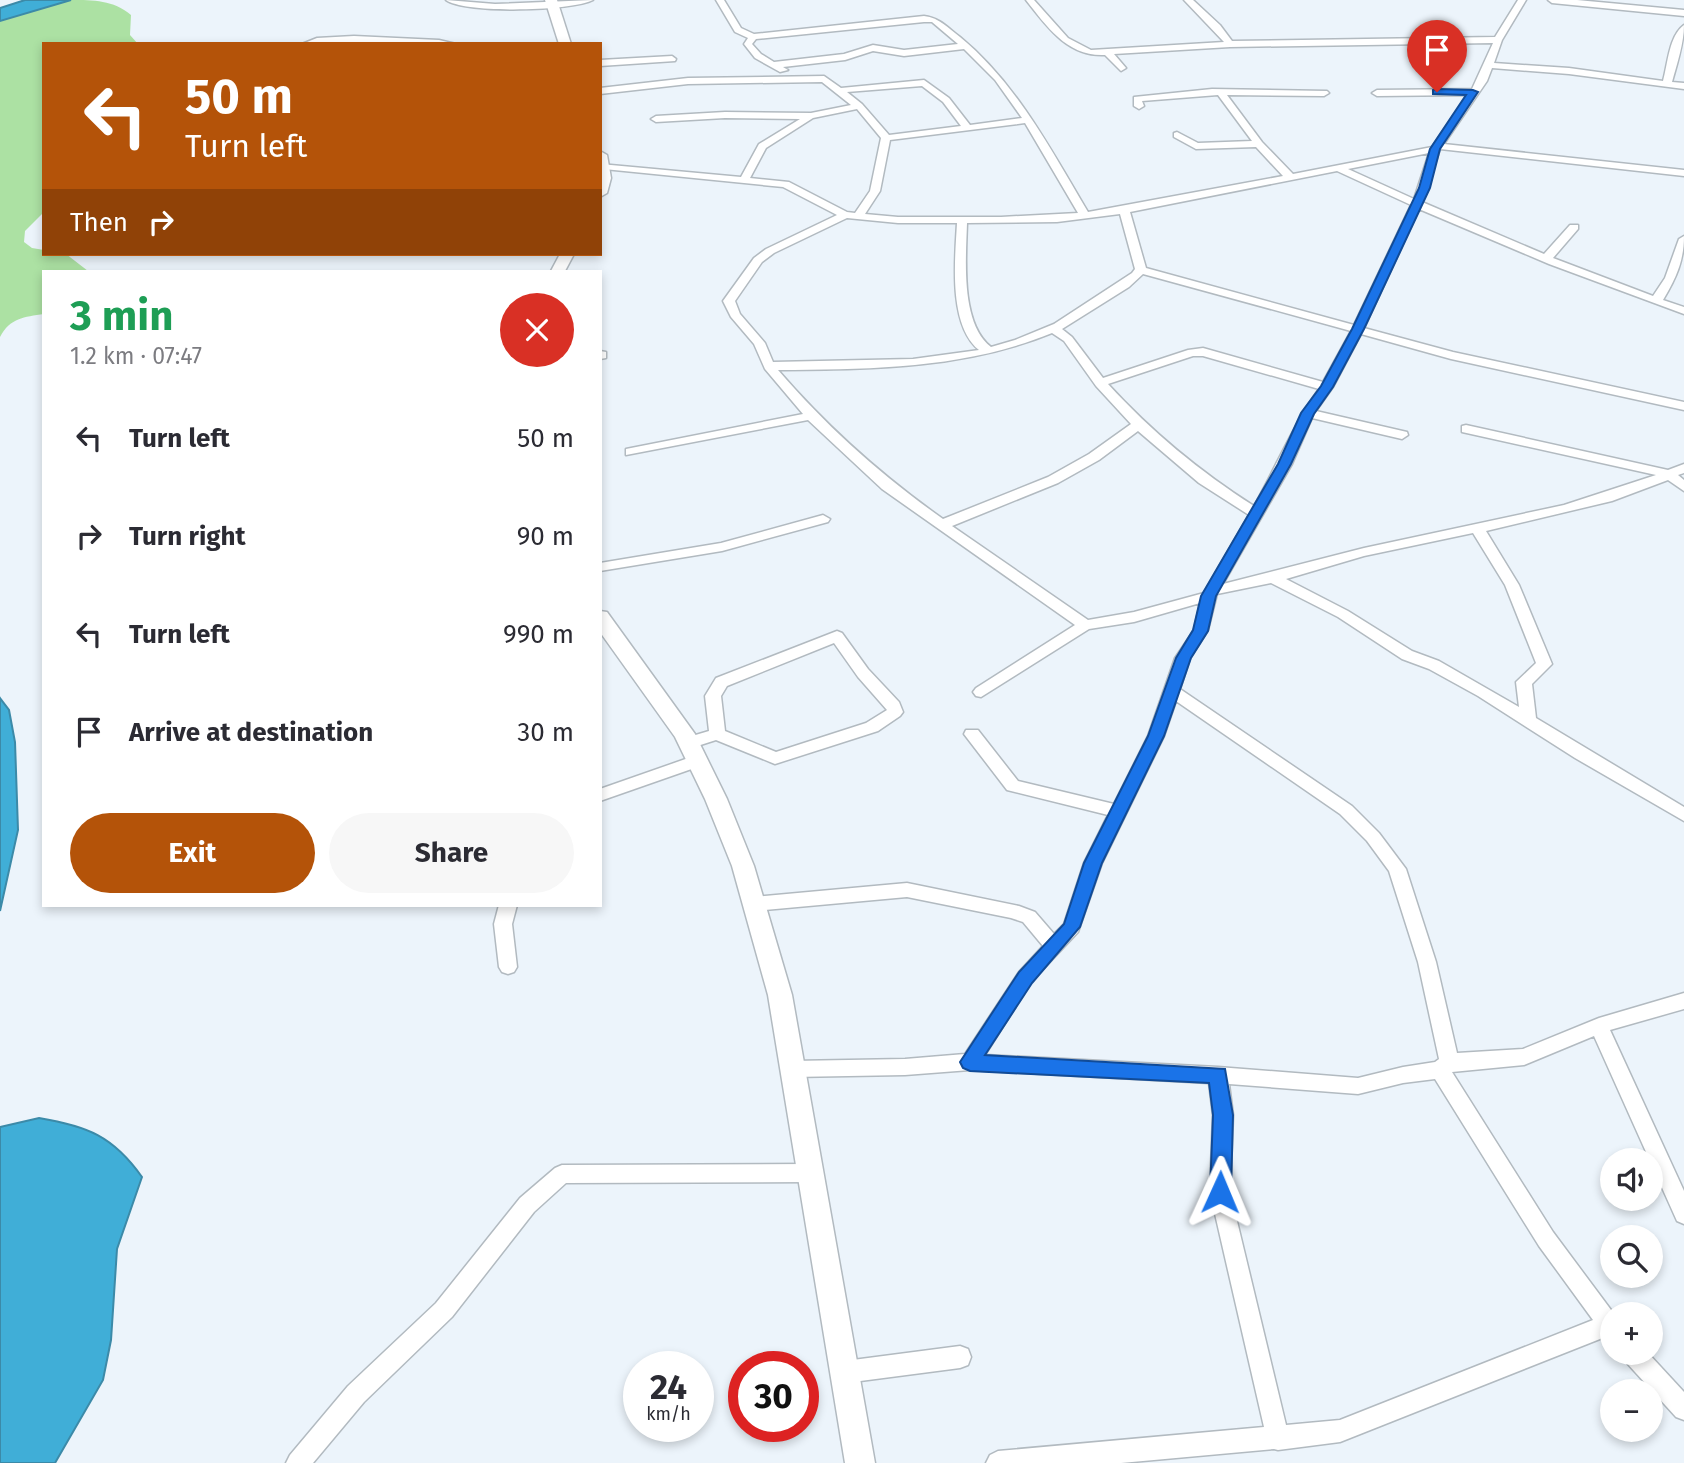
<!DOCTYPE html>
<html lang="en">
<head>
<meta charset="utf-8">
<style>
	body { margin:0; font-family:"Fira Sans",sans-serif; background:#f7f7f7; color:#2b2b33; height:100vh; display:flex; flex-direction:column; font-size:26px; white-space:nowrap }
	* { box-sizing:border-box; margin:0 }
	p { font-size:23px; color:#7c7c81 }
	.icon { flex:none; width:38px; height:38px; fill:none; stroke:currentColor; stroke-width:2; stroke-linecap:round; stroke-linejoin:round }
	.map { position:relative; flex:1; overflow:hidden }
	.drawer { position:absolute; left:42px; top:270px; width:560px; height:637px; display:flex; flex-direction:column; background:#fff; border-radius:0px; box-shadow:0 4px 10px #0003 }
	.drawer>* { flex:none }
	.guide { position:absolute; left:42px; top:42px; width:560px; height:214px; border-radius:0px; box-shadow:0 4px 10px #0003; background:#b45309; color:#fff; overflow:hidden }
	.fabs { position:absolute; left:1600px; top:1148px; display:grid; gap:14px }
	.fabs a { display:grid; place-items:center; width:63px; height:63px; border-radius:50%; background:#fff; box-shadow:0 4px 10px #0003; font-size:35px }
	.speed { position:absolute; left:623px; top:1351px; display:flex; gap:14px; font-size:35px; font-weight:700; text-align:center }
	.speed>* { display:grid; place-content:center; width:91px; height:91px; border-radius:50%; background:#fff; box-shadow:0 4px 10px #0003; line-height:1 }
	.speed small { font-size:18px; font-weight:400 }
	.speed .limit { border:10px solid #d22; background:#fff; color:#111 }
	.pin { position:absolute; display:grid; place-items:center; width:60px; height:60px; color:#fff; margin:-72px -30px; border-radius:50% 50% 50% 0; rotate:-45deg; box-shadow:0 0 7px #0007 }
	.pin .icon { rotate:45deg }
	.me { position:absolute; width:77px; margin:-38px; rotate:1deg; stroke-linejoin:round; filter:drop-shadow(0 0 5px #0008) }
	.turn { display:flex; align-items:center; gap:24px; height:147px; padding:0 28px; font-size:32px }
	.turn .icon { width:91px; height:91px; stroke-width:2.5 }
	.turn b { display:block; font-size:49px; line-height:60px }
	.then { display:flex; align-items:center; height:66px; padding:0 28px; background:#0003; gap:14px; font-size:26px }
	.round { display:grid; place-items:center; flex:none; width:74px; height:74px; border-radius:37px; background:#f7f7f7 }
	.overview { display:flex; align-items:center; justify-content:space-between; height:119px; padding:0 28px }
	h1 { font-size:42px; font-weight:700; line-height:52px; color:#1e9e55 }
	.action { display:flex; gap:14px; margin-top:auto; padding:14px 28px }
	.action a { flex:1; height:80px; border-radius:42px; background:#b45309; color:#fff; font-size:28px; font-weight:700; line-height:80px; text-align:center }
	.action a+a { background:#f7f7f7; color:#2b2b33 }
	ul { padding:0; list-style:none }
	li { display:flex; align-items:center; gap:21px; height:98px; padding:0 28px }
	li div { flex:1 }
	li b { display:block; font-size:26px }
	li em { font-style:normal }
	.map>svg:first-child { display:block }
</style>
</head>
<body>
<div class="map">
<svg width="1684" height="1463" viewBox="0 0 1684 1463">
	<rect width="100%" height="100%" fill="#ecf4fb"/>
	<path fill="#ace1a3" d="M 71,0 C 94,0 113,0 131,15 L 130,35 L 138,44 L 44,44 L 44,212 L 25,231 L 24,242 L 32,248 L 44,250 L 44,254 L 66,254 L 88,271 L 44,271 L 44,314 C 24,317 10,318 0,337 L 0,21 Z"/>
	<g fill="#40aed7" stroke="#3c8aa8" stroke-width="2">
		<polygon points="25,0 71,0 0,21 0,8"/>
		<polygon points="0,698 9,710 15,742 18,830 0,911"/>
		<path d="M 39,1118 C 87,1126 113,1136 142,1177 L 117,1249 L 111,1340 L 103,1380 L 55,1463 L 0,1463 L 0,1127 Z"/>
	</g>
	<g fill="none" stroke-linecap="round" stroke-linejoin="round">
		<g stroke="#b2bac0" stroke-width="3">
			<g id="street">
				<path d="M 446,0 L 495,4 L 593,0 C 573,11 465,14 446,0 Z"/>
				<path d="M 716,0 L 724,0 L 741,28 L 754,34 L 924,16 C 940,18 948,28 960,37 C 1017,84 1051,150 1088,212 L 1283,176 L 1256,147 L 1196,149 L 1174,137 L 1174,133 L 1177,132 L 1198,143 L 1252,141 L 1218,95 L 1142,101 L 1144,106 L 1139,109 L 1134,106 L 1134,97 L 1212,89 L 1327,91 L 1329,93 L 1324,96 L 1227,95 L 1262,142 L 1293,174 L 1432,147 L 1468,95 L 1377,96 L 1372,93 L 1377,90 L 1472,89 L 1493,43 L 1230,47 L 1114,54 L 1126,68 L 1121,71 L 1105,55 C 1068,57 1047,27 1026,0 L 1034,0 L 1068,38 L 1091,50 L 1224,42 L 1184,0 L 1193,0 L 1220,25 L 1232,41 L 1495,37 L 1518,0 L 1526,0 L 1502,40 L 1494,63 L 1569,68 L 1663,81 C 1668,63 1669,36 1684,25 C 1684,43 1677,64 1672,82 L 1684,83 L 1684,89 L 1569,74 L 1492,68 L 1487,81 L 1444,144 L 1684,170 L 1684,176 L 1440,149 L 1422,202 L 1544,254 L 1570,225 L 1578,225 L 1578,229 L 1553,258 L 1653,296 L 1665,278 L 1679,239 L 1684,236 C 1684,261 1676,278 1663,300 L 1684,307 L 1684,314 L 1549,264 L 1419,209 L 1364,328 L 1453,352 L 1684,402 L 1684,410 L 1451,359 L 1361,334 L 1333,387 L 1316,411 L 1407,432 L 1408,435 L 1402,439 L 1312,418 L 1292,464 L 1223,584 L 1364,548 L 1564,505 L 1656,475 L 1462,432 L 1462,426 L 1466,425 L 1668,470 L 1684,464 L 1684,473 L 1678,475 L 1684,480 L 1684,491 L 1668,480 L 1612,501 L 1486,531 L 1519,585 L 1552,664 L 1532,684 L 1536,718 L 1684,807 L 1684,821 L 1575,758 L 1478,696 L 1429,669 L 1402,659 L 1338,617 L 1271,583 L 1217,594 L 1208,630 L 1190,658 L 1180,689 L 1352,806 L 1379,833 L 1406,869 L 1436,962 L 1457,1053 L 1523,1049 L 1599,1018 L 1684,993 L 1684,1009 L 1610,1030 L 1684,1191 L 1684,1224 L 1677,1221 L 1594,1036 L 1524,1065 L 1452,1072 L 1553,1232 L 1614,1314 L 1612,1314 L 1612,1340 L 1605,1337 L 1340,1442 L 1278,1450 L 1274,1449 L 1121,1463 L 986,1463 L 990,1455 L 998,1451 L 1264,1427 L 1210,1192 L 1213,1115 L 1209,1083 L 970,1070 L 905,1075 L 792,1077 L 785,1075 L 782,1069 L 785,1063 L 792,1061 L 905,1059 L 965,1054 L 1019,972 L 1043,946 L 1023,922 L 1011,918 L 907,897 L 753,911 L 747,909 L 744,904 L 747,899 L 753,897 L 907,883 L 1019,906 L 1035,912 L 1054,934 L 1064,924 L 1084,863 L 1108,815 L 1007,790 L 964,734 L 966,730 L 978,730 L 1018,781 L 1114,804 L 1148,736 L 1175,658 L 1194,630 L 1200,603 L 1134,622 L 1089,629 L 981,697 L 976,696 L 973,692 L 976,688 L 1075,625 L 882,489 L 808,420 L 626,455 L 626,449 L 631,448 L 803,414 L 765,369 L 754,344 L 731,317 L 723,301 L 754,258 L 766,249 L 837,215 L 783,187 L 604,169 L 600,168 L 600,164 L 741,177 L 759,144 L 800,119 L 725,118 L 656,122 L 651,119 L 656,116 L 725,112 L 811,113 L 851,105 L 822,82 L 688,84 L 600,94 L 600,88 L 688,78 L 824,76 L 841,88 L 924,80 L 949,98 L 970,125 L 1022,118 L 995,80 L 964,49 L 904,56 L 873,51 L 845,60 L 783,67 L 788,70 L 780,72 L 755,58 L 744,44 L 748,38 L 735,32 ZM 924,22 L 932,22 L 958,44 L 904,50 L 873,45 L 844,54 L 774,62 L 761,54 L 752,44 L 756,39 ZM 922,86 L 943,102 L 961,126 L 889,135 L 862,104 L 847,92 ZM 857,109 L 881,138 L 870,191 L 855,213 L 847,212 L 789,182 L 750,178 L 766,148 L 813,118 ZM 1025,123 L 1078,213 L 1001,217 L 898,217 L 865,214 L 880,191 L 890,140 ZM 1429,153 L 1414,199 L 1348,169 ZM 1337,171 L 1411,205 L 1354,325 L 1146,268 L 1130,212 ZM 1120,214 L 1135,269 L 1132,273 L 1054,324 L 1015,340 L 991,347 C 960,323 966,258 967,223 L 1057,222 ZM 847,218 L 898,223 L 957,223 C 955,259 948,325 979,350 L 913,359 L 773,362 L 765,343 L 740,314 L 735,301 L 762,262 L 774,253 ZM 1143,274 L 1351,331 L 1323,382 L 1203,348 L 1188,350 L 1103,378 L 1072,337 L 1062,329 L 1129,287 ZM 1052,333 L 1064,341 L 1096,386 L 1131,424 L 1089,454 L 1048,477 L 943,519 C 881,475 828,428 778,370 C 873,369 964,369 1052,333 ZM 1193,356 L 1203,356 L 1319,389 C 1293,425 1276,467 1254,506 C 1199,471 1152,432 1108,384 ZM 1138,431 L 1199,483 L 1249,515 L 1204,593 L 1134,612 L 1088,620 L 952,526 L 1058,483 L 1099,460 ZM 1473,533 L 1505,585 L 1536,663 L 1516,682 L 1519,707 L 1439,661 L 1412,651 L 1348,611 L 1286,579 L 1364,556 ZM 1176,701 L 1340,814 L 1367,841 L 1389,871 L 1418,962 L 1439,1059 L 1435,1062 L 1403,1067 L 1358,1078 L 1218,1067 L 985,1055 L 1031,982 L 1078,932 L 1102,863 L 1164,736 ZM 1435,1079 L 1539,1246 L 1593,1320 L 1340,1420 L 1286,1425 L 1230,1192 L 1233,1115 L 1229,1084 L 1358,1094 L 1403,1083 Z"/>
				<polygon points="1548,0 1577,0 1684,10 1684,16 1552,3"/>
				<polygon points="354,36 439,40 456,44 354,42 302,44 317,38"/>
				<polygon points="672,56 676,59 675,61 600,66 600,60"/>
				<polygon points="600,351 606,352 606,358 600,359"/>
				<polygon points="823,515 830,519 828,522 722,551 600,571 600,563 721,543"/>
				<path d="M 837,631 L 842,633 L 868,669 L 899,702 L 903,712 L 900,716 L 878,731 L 775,764 L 716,740 L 688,749 L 682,747 L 680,743 L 682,739 L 709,731 L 705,696 L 716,678 ZM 834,643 L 858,677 L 887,710 L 866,723 L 776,752 L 725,731 L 721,696 L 727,686 Z"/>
				<polygon points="697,755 705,761 703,765 600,801 600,789"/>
				<polygon points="499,905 517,905 512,924 517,967 514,972 508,974 502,972 499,967 494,924"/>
				<polygon points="810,1164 817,1167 820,1173 817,1179 810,1182 566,1183 534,1212 452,1317 364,1402 313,1463 286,1463 290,1455 348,1386 436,1303 520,1198 555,1168 562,1165"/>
				<polygon points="960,1346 968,1349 971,1357 968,1365 960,1368 845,1383 837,1380 834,1372 837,1364 845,1361"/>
				<polygon points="1622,1353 1648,1353 1684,1392 1684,1420 1676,1417 1625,1361"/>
			</g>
		</g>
		<g stroke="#b2bac0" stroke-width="3">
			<g id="secondary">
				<polygon points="545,0 557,0 571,44 559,44"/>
				<polygon points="600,151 607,155 611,178 607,193 600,197"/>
				<polygon points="560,254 574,254 565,271 551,271"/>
				<polygon points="600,611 607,612 695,734 727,799 754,866 792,995 875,1463 845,1463 768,995 732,866 705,799 675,737 600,632"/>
			</g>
		</g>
		<use href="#street" fill="#fff" fill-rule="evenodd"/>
		<use href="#secondary" fill="#fff" fill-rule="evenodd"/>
	</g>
	<polygon fill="#1a73e8" stroke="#114b97" stroke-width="2" points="1437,89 1473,90 1478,92 1440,149 1430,188 1364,329 1333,387 1314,414 1291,464 1216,596 1208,631 1191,658 1164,736 1102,863 1080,927 1032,983 985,1055 1225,1069 1233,1115 1231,1192 1228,1199 1220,1202 1213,1199 1210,1192 1213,1115 1209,1083 970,1071 963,1068 960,1062 1019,972 1064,924 1084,863 1148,736 1176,658 1193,630 1201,596 1278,464 1301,413 1321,386 1352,329 1419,188 1430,149 1466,95 1433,94 1433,90"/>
</svg>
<div class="fabs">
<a><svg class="icon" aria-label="sound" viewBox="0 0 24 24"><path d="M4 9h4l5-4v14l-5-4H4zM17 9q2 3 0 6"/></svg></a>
<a><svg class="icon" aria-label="search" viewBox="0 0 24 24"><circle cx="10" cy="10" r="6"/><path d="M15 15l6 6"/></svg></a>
<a>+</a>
<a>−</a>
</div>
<div class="speed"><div>24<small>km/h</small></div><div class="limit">30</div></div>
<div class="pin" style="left:1437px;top:92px;background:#d93025"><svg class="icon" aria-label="arrive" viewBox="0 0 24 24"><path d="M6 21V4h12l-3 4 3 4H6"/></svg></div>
<svg class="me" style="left:1220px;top:1192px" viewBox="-20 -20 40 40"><path d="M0-17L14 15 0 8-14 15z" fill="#1a73e8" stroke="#fff" stroke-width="4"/></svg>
<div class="guide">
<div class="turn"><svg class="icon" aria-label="left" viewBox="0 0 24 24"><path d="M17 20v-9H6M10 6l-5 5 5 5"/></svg><div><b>50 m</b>Turn left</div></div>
<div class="then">Then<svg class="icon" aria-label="right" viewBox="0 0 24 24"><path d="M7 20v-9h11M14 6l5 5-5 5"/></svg></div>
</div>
<section class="drawer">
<div class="overview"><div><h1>3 min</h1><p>1.2 km · 07:47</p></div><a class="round" style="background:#d93025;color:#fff"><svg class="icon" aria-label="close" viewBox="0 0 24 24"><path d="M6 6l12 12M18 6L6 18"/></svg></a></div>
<ul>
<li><svg class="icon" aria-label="left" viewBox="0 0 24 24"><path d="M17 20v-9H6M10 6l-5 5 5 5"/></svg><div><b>Turn left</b></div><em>50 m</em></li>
<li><svg class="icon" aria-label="right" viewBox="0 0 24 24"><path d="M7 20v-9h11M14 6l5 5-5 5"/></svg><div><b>Turn right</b></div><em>90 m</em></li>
<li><svg class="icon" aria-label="left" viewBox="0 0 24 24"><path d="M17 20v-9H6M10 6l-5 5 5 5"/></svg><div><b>Turn left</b></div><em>990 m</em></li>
<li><svg class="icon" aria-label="arrive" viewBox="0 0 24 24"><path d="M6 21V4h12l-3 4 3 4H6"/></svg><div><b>Arrive at destination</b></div><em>30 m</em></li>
</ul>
<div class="action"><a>Exit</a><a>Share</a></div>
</section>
</div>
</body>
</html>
